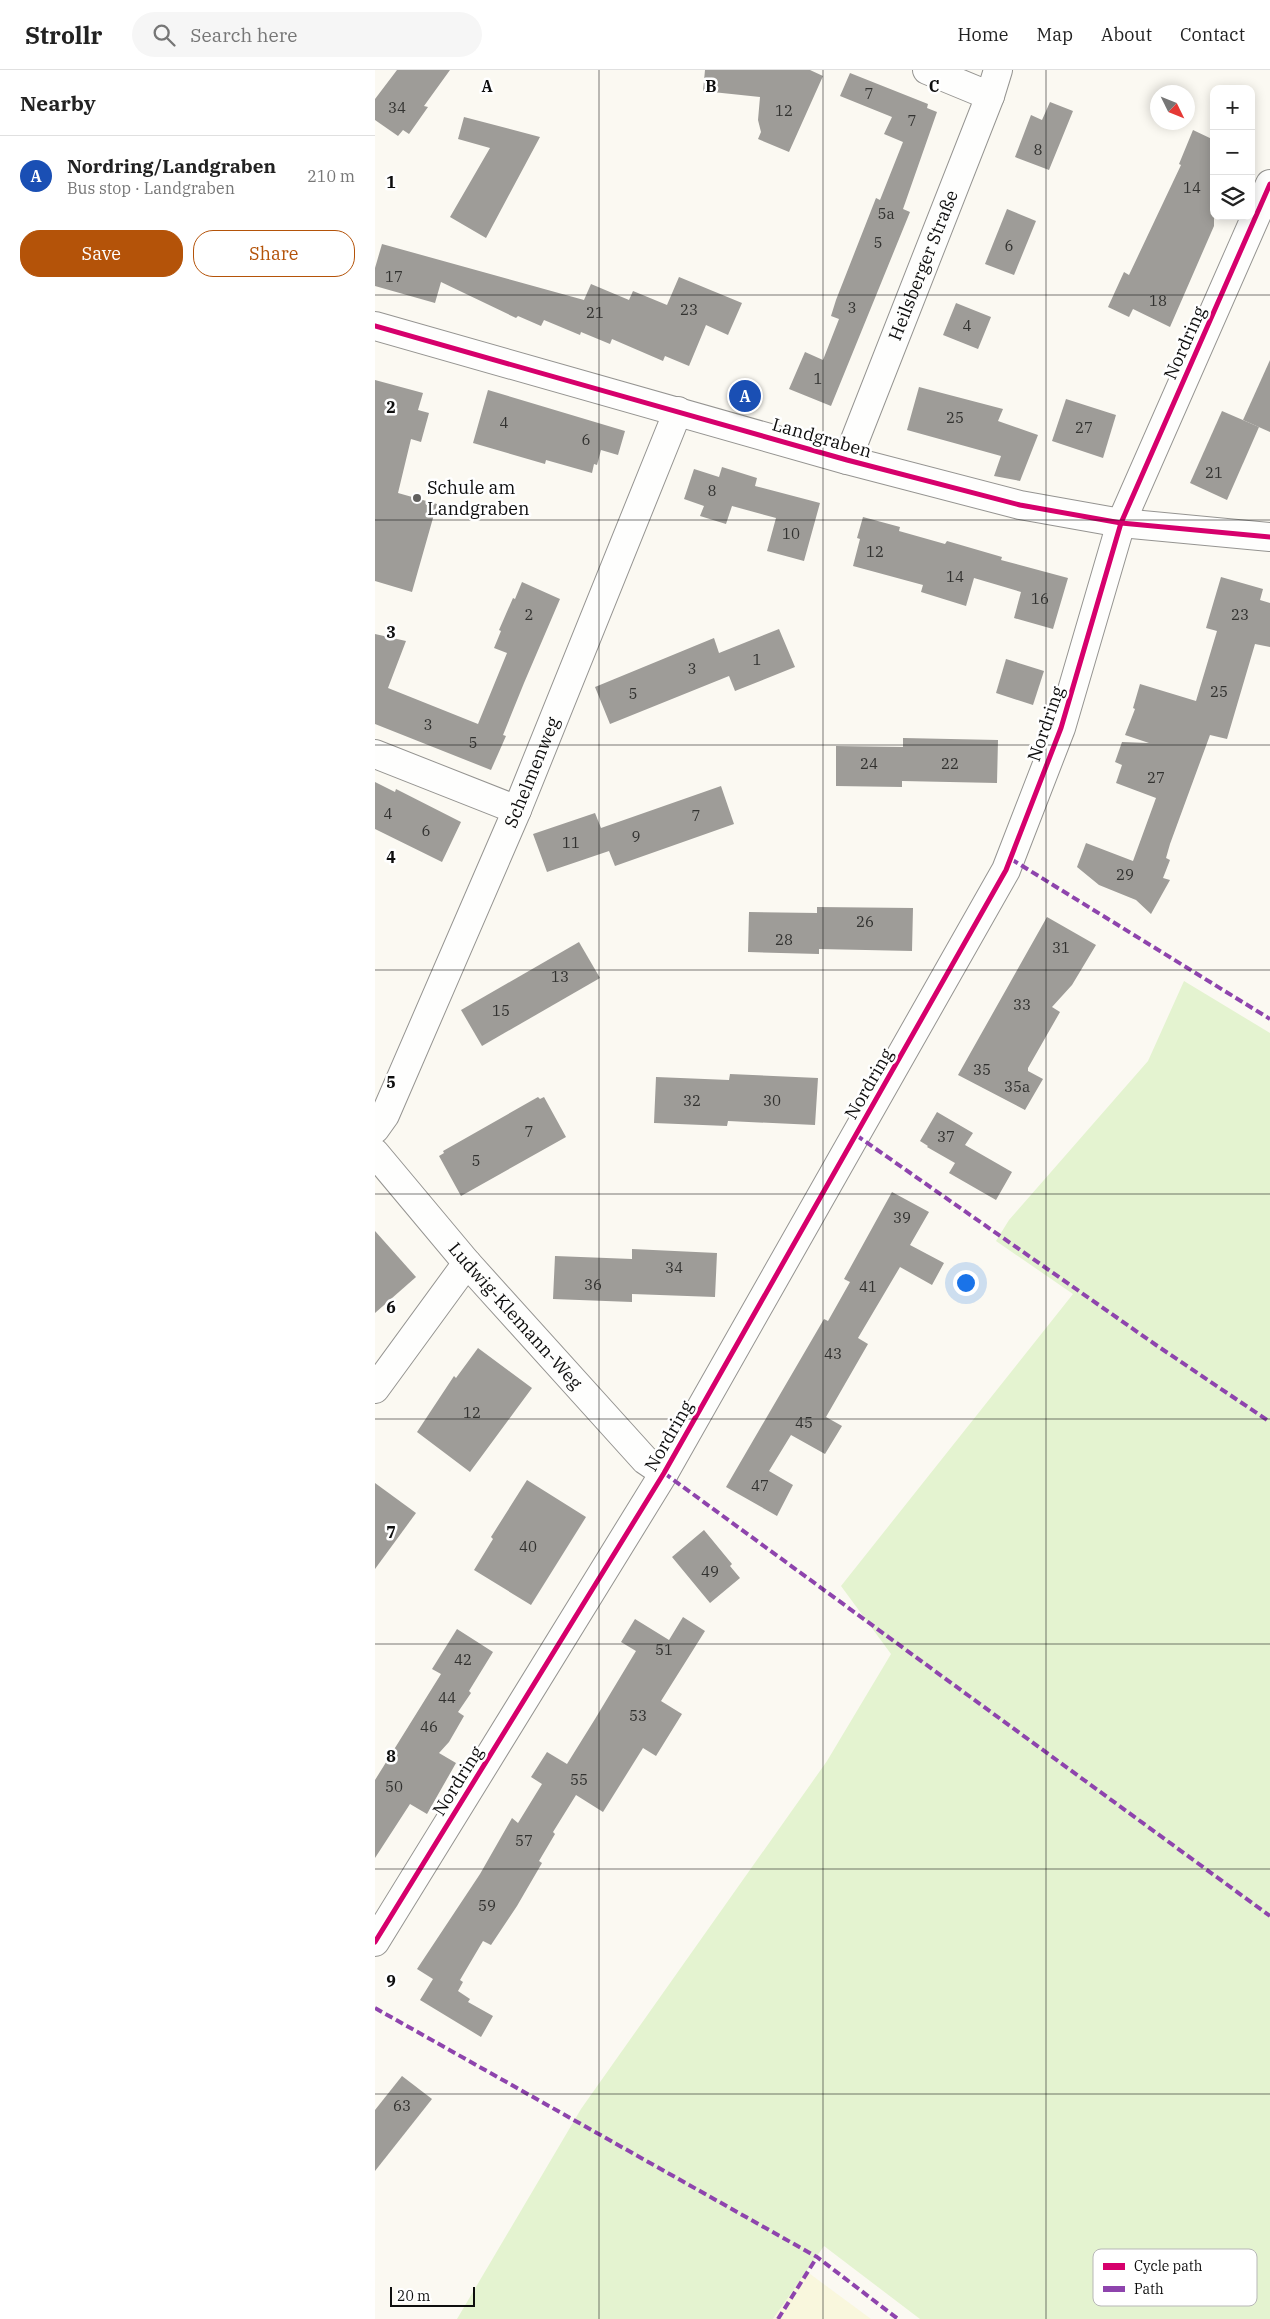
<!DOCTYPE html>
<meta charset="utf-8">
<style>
body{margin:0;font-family:"IBM Plex Serif",serif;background:#f6f6f6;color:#222}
.controls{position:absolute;right:15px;top:15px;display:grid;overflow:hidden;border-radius:10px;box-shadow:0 2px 12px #0003}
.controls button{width:45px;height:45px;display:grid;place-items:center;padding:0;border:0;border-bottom:1px solid #e0e0e0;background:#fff;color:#222;font:25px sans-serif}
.compass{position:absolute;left:775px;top:15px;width:45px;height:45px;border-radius:50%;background:#fff;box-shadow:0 2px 12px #0003;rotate:133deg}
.scale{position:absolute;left:15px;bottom:12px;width:85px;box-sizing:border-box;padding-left:5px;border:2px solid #0e0e0e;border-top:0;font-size:14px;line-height:18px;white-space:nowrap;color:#0e0e0e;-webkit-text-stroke:4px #fff;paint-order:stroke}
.you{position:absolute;left:590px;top:1212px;width:18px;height:18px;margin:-12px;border:4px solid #fff;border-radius:50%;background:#1a73e8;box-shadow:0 0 0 8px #1a73e833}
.badge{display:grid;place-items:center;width:32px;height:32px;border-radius:50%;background:#b45309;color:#fff;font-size:16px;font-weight:700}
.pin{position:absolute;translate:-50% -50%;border:2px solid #fff;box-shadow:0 1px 5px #0006}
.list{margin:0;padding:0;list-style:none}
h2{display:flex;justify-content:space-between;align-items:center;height:65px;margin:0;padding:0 20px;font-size:21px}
h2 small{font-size:16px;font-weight:400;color:#767676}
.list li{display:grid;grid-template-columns:32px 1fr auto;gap:15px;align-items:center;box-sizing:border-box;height:80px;padding:0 20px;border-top:1px solid #e0e0e0}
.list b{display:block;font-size:19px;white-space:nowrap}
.list p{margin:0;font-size:16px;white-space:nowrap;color:#767676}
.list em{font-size:16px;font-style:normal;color:#767676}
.actions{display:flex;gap:10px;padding:15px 20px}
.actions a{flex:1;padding:11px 0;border:1px solid #b45309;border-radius:20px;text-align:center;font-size:18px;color:#b45309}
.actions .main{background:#b45309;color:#fff}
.icon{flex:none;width:28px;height:28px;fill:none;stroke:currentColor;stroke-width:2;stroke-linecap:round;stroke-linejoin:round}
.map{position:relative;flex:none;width:895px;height:2249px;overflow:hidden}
header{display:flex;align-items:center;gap:30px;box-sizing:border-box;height:70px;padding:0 25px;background:#fff;border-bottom:1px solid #e0e0e0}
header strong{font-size:24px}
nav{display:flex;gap:28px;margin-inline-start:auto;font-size:18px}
.search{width:350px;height:45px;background:#f6f6f6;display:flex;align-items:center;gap:12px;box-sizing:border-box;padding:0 18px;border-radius:28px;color:#767676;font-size:19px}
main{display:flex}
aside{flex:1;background:#fff}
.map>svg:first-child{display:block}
.farmland{fill:#f9f7dd}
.green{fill:#e4f3d0}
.building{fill:#9e9c98}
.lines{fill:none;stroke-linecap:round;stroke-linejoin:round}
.minor-casing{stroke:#959491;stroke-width:30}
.minor{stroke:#fefefd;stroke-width:28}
.quiet{stroke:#8e44ad;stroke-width:4;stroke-dasharray:8 4;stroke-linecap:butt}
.cycleway-casing{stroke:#fff;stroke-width:8}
.cycleway{stroke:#d6006c;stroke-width:5}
.grid{fill:none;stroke:#0e0e0e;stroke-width:1;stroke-opacity:0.55}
.poi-dot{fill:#61605e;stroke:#fff;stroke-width:2}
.labels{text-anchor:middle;stroke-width:5;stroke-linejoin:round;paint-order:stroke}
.number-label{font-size:15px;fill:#323230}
.street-label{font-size:18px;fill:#0e0e0e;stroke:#fff}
.poi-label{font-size:18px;fill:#0e0e0e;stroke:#fff;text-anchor:start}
.key{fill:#fff;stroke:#b7b7b7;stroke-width:1}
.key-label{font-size:14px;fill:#0e0e0e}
.grid-label{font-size:16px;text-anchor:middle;font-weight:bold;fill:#0e0e0e;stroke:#fff;stroke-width:5;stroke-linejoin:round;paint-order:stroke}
</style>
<header>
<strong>Strollr</strong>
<div class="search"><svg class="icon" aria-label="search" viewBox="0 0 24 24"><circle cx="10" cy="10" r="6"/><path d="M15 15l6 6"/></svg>Search here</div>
<nav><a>Home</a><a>Map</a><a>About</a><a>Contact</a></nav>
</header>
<main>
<aside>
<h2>Nearby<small></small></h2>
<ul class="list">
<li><span class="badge" style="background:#1a4fb4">A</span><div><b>Nordring/Landgraben</b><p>Bus stop · Landgraben</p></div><em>210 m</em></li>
</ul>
<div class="actions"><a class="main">Save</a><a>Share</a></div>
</aside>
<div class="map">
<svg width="895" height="2249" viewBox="0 0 895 2249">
<rect width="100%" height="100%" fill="#fbf9f2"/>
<path class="farmland" d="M 431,2201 L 496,2249 L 398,2249 Z"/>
<path class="green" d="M 809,911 L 895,963 L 895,2249 L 545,2249 L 449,2176 L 398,2249 L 82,2249 L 206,2039 L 452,1691 L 516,1584 L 466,1516 L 698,1224 L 621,1171 L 634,1150 L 773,991 Z"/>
<g class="building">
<path d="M 22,0 L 75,0 L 49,36 L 53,37 L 34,64 L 28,60 L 23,66 L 0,50 L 0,29 Z"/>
<path d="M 330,0 L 435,0 L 448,6 L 414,82 L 383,69 L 386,62 L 383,50 L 385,27 L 328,21 Z"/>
<path d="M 475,3 L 553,34 L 552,38 L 562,42 L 528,139 L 535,142 L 456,336 L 414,319 L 430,282 L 448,290 L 464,249 L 456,246 L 461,230 L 501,128 L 505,130 L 528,72 L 509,64 L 517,47 L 465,26 Z"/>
<path d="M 675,32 L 698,41 L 674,100 L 640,87 L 656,45 L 667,50 Z"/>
<path d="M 89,47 L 165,67 L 111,168 L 75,147 L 115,78 L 83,69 Z"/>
<path d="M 818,60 L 839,70 L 839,156 L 795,257 L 758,239 L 754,247 L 733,237 L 749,202 L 754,205 L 806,95 L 804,94 Z"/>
<path d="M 632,139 L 661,151 L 639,205 L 610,194 Z"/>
<path d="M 7,174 L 209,230 L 216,214 L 254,230 L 258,221 L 292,235 L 304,207 L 367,233 L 353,265 L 331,255 L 314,296 L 290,286 L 288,291 L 237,269 L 235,274 L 206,262 L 205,265 L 169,250 L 166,256 L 143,246 L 141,248 L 66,212 L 60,233 L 0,216 L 0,198 Z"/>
<path d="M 581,233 L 616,247 L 603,279 L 568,265 Z"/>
<path d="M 895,290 L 895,362 L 868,350 Z"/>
<path d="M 0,310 L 48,323 L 43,340 L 54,343 L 46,372 L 36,369 L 23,423 L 62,434 L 37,522 L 0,511 Z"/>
<path d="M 544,317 L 628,339 L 623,351 L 663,365 L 645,411 L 619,406 L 626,386 L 532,360 Z"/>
<path d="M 113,320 L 250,361 L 243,385 L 226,380 L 222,395 L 219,394 L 217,403 L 171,390 L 170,394 L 98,373 Z"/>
<path d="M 691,329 L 741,345 L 728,388 L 677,371 Z"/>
<path d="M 847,341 L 884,357 L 852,430 L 815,413 Z"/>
<path d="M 347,397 L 382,408 L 380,416 L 445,433 L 429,491 L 392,481 L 401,448 L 357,436 L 351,454 L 325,446 L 329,436 L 309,429 L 319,399 L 344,407 Z"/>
<path d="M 488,447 L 525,457 L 524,461 L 570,474 L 572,471 L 627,487 L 626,490 L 693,508 L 678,559 L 639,548 L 646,522 L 599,508 L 591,536 L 546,522 L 548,515 L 478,496 L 485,469 L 482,468 Z"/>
<path d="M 846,507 L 888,519 L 885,530 L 895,533 L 895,577 L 880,574 L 852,669 L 835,665 L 795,774 L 791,788 L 795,790 L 788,808 L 795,810 L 776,844 L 761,830 L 724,815 L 702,797 L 711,773 L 758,791 L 781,728 L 741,713 L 747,695 L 740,692 L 747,672 L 774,673 L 750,665 L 760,639 L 758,638 L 765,614 L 821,631 L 842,561 L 831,558 Z"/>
<path d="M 147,512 L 185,529 L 149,613 L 128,665 L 131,666 L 116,700 L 0,654 L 0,564 L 31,571 L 13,618 L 103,654 L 132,583 L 119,578 L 126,561 L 124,560 L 138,528 L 140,529 Z"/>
<path d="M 404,559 L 420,597 L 360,621 L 354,606 L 235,654 L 220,617 L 339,568 L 344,583 Z"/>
<path d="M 631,589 L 669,601 L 658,635 L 621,623 Z"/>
<path d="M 528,668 L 623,670 L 622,713 L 527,711 L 527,717 L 461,716 L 461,676 L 528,677 Z"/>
<path d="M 0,712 L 20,722 L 21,719 L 86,752 L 67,792 L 0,759 Z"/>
<path d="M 346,716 L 359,754 L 240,796 L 234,781 L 172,802 L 158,764 L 220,743 L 226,758 Z"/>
<path d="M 442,837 L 538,838 L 537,881 L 444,879 L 444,884 L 373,882 L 374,842 L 442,843 Z"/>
<path d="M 672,847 L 721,875 L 697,915 L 677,937 L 685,942 L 653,998 L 653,1001 L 668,1009 L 650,1040 L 583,1005 Z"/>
<path d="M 204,872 L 225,908 L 107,976 L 86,940 Z"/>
<path d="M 355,1004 L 443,1008 L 440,1055 L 353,1051 L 352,1056 L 279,1053 L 281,1007 L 354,1010 Z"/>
<path d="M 163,1027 L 165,1029 L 169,1027 L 191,1067 L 86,1126 L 64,1086 L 69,1083 L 68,1081 Z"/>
<path d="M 562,1042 L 598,1063 L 590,1075 L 637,1102 L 621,1130 L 574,1103 L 586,1083 L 580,1093 L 552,1077 L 553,1076 L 545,1071 Z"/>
<path d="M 517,1122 L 554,1142 L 535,1175 L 569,1193 L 557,1215 L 525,1197 L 483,1268 L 493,1274 L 451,1347 L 467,1356 L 450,1384 L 416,1365 L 394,1401 L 418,1415 L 402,1446 L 351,1417 L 449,1249 L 453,1251 L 475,1212 L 469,1209 Z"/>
<path d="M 0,1161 L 41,1207 L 0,1243 Z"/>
<path d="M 257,1179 L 342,1183 L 340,1227 L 257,1224 L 257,1232 L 178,1229 L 180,1186 L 257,1189 Z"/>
<path d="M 103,1278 L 157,1318 L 95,1402 L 42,1362 L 79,1306 L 81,1308 Z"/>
<path d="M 152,1410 L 211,1447 L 156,1535 L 99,1500 L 118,1469 L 116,1467 Z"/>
<path d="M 0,1413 L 41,1443 L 0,1499 Z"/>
<path d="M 329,1460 L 357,1494 L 355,1496 L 365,1508 L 335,1533 L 297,1487 Z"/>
<path d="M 308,1547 L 330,1561 L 286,1631 L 307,1644 L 281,1686 L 268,1678 L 228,1742 L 201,1725 L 178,1762 L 180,1764 L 164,1791 L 167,1793 L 142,1836 L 116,1875 L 108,1871 L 85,1910 L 88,1912 L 83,1921 L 95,1929 L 93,1932 L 118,1946 L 106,1967 L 45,1930 L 58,1909 L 42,1899 L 105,1804 L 137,1748 L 143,1753 L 167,1714 L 156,1707 L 172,1682 L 192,1694 L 220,1649 L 261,1581 L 246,1572 L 260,1549 L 294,1570 Z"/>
<path d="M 82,1559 L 118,1582 L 94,1621 L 96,1623 L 83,1642 L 89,1646 L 74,1672 L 64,1683 L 81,1693 L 52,1744 L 35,1734 L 0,1788 L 0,1710 L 66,1604 L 57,1599 Z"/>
<path d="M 27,2006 L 57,2029 L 0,2101 L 0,2040 Z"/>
</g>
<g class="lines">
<defs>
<g id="minor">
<path d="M 552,0 L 615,26"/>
<path d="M 0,256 L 472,390 L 645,435 L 746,453 L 895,467"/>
<path id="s1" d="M 472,390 L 615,26 L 623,0"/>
<path d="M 0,684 L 142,740"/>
<path id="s2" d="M 0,1059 L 10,1045 L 142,740 L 303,341"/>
<path id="s3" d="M 0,1083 L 92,1193 L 270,1390 L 289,1403"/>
<path d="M 0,1319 L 92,1193"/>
<path d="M 0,1872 L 289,1403 L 631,800 L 686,658 L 746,453 L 895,114"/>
</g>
</defs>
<use href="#minor" class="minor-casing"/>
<use href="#minor" class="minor"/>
<g class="quiet">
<path d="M 636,789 L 895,949"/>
<path d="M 481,1065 L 781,1275 L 895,1352"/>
<path d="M 289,1403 L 895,1846"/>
<path d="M 0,1938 L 442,2187 L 523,2249"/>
<path d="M 403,2249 L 442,2187"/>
</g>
<defs>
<g id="cycleway">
<path d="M 0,256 L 472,390 L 645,435 L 746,453 L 895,467"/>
<path d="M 0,1872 L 289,1403 L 631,800 L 686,658 L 746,453 L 895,114"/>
</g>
</defs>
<use href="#cycleway" class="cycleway-casing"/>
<use href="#cycleway" class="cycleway"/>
</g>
<path class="grid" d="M 224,0 L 224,2249M 448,0 L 448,2249M 671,0 L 671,2249M 0,225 L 895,225M 0,450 L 895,450M 0,675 L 895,675M 0,900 L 895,900M 0,1124 L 895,1124M 0,1349 L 895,1349M 0,1574 L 895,1574M 0,1799 L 895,1799M 0,2024 L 895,2024"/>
<circle class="poi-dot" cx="42" cy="428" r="5"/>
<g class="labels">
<g class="number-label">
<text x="494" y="29">7</text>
<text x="22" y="43">34</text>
<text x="409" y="46">12</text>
<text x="537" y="56">7</text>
<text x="663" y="85">8</text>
<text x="817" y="123">14</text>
<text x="511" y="149">5a</text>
<text x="503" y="178">5</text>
<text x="634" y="181">6</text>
<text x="19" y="212">17</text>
<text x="783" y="236">18</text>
<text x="477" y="243">3</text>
<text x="314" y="245">23</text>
<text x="220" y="248">21</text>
<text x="592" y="261">4</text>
<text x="443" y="314">1</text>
<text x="580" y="353">25</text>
<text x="129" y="358">4</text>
<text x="709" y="363">27</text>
<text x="211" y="375">6</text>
<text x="839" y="408">21</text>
<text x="337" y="426">8</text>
<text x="416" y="469">10</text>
<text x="500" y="487">12</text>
<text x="580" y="512">14</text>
<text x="665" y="534">16</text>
<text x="154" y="550">2</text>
<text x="865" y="550">23</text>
<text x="382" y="595">1</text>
<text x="317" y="604">3</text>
<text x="844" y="627">25</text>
<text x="258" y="629">5</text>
<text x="53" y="660">3</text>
<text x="98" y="678">5</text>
<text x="494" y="699">24</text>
<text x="575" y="699">22</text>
<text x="781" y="713">27</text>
<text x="13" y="749">4</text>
<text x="321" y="751">7</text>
<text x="51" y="766">6</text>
<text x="261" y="772">9</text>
<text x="196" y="778">11</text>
<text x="750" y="810">29</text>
<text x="490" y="857">26</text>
<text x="409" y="875">28</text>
<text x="686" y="883">31</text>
<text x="185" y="912">13</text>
<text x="647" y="940">33</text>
<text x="126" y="946">15</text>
<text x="607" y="1005">35</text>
<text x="642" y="1022">35a</text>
<text x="317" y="1036">32</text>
<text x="397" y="1036">30</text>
<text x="154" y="1067">7</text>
<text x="571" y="1072">37</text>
<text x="101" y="1096">5</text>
<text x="527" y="1153">39</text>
<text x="299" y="1203">34</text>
<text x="218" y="1220">36</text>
<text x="493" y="1222">41</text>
<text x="458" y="1289">43</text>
<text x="97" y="1348">12</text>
<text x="429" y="1358">45</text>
<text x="385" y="1421">47</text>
<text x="153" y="1482">40</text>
<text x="335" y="1507">49</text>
<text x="289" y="1585">51</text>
<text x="88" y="1595">42</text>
<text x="72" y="1633">44</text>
<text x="263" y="1651">53</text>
<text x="54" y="1662">46</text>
<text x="204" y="1715">55</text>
<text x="19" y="1722">50</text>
<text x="149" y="1776">57</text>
<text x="112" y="1841">59</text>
<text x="27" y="2041">63</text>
</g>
<g class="street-label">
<text dy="6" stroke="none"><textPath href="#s1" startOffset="209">Heilsberger Straße</textPath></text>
<text transform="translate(810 273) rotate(-66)" y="6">Nordring</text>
<text transform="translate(447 368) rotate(16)" y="6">Landgraben</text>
<text transform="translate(671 654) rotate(-71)" y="6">Nordring</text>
<text dy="6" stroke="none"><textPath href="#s2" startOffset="390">Schelmenweg</textPath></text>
<text transform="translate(494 1014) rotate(-60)" y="6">Nordring</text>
<text dy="6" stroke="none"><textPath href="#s3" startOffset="215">Ludwig-Klemann-Weg</textPath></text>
<text transform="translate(294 1366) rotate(-60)" y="6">Nordring</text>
<text transform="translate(83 1711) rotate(-58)" y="6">Nordring</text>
</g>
<g class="poi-label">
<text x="52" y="424">Schule am<tspan x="52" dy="21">Landgraben</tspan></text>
</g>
</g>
<rect x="718" y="2179" width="164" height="57" rx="8" class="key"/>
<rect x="728" y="2193" width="22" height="7" fill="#d6006c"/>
<rect x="728" y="2216" width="22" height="6" fill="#8e44ad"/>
<g class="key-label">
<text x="759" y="2201">Cycle path</text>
<text x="759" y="2224">Path</text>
</g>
<g class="grid-label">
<text x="112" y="22">A</text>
<text x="336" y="22">B</text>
<text x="559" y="22">C</text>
<text x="16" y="118">1</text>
<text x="16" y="343">2</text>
<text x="16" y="568">3</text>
<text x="16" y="793">4</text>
<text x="16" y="1018">5</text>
<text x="16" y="1243">6</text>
<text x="16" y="1468">7</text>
<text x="16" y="1692">8</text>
<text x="16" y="1917">9</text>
</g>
</svg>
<div class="controls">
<button>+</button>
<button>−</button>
<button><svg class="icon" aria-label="layers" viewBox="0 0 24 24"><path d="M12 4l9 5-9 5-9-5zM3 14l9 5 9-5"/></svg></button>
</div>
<svg class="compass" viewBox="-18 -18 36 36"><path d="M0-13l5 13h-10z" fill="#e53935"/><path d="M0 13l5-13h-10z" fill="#767676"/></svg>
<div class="scale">20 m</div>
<div class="you"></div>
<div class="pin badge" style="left:370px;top:326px;background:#1a4fb4">A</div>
</div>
</main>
